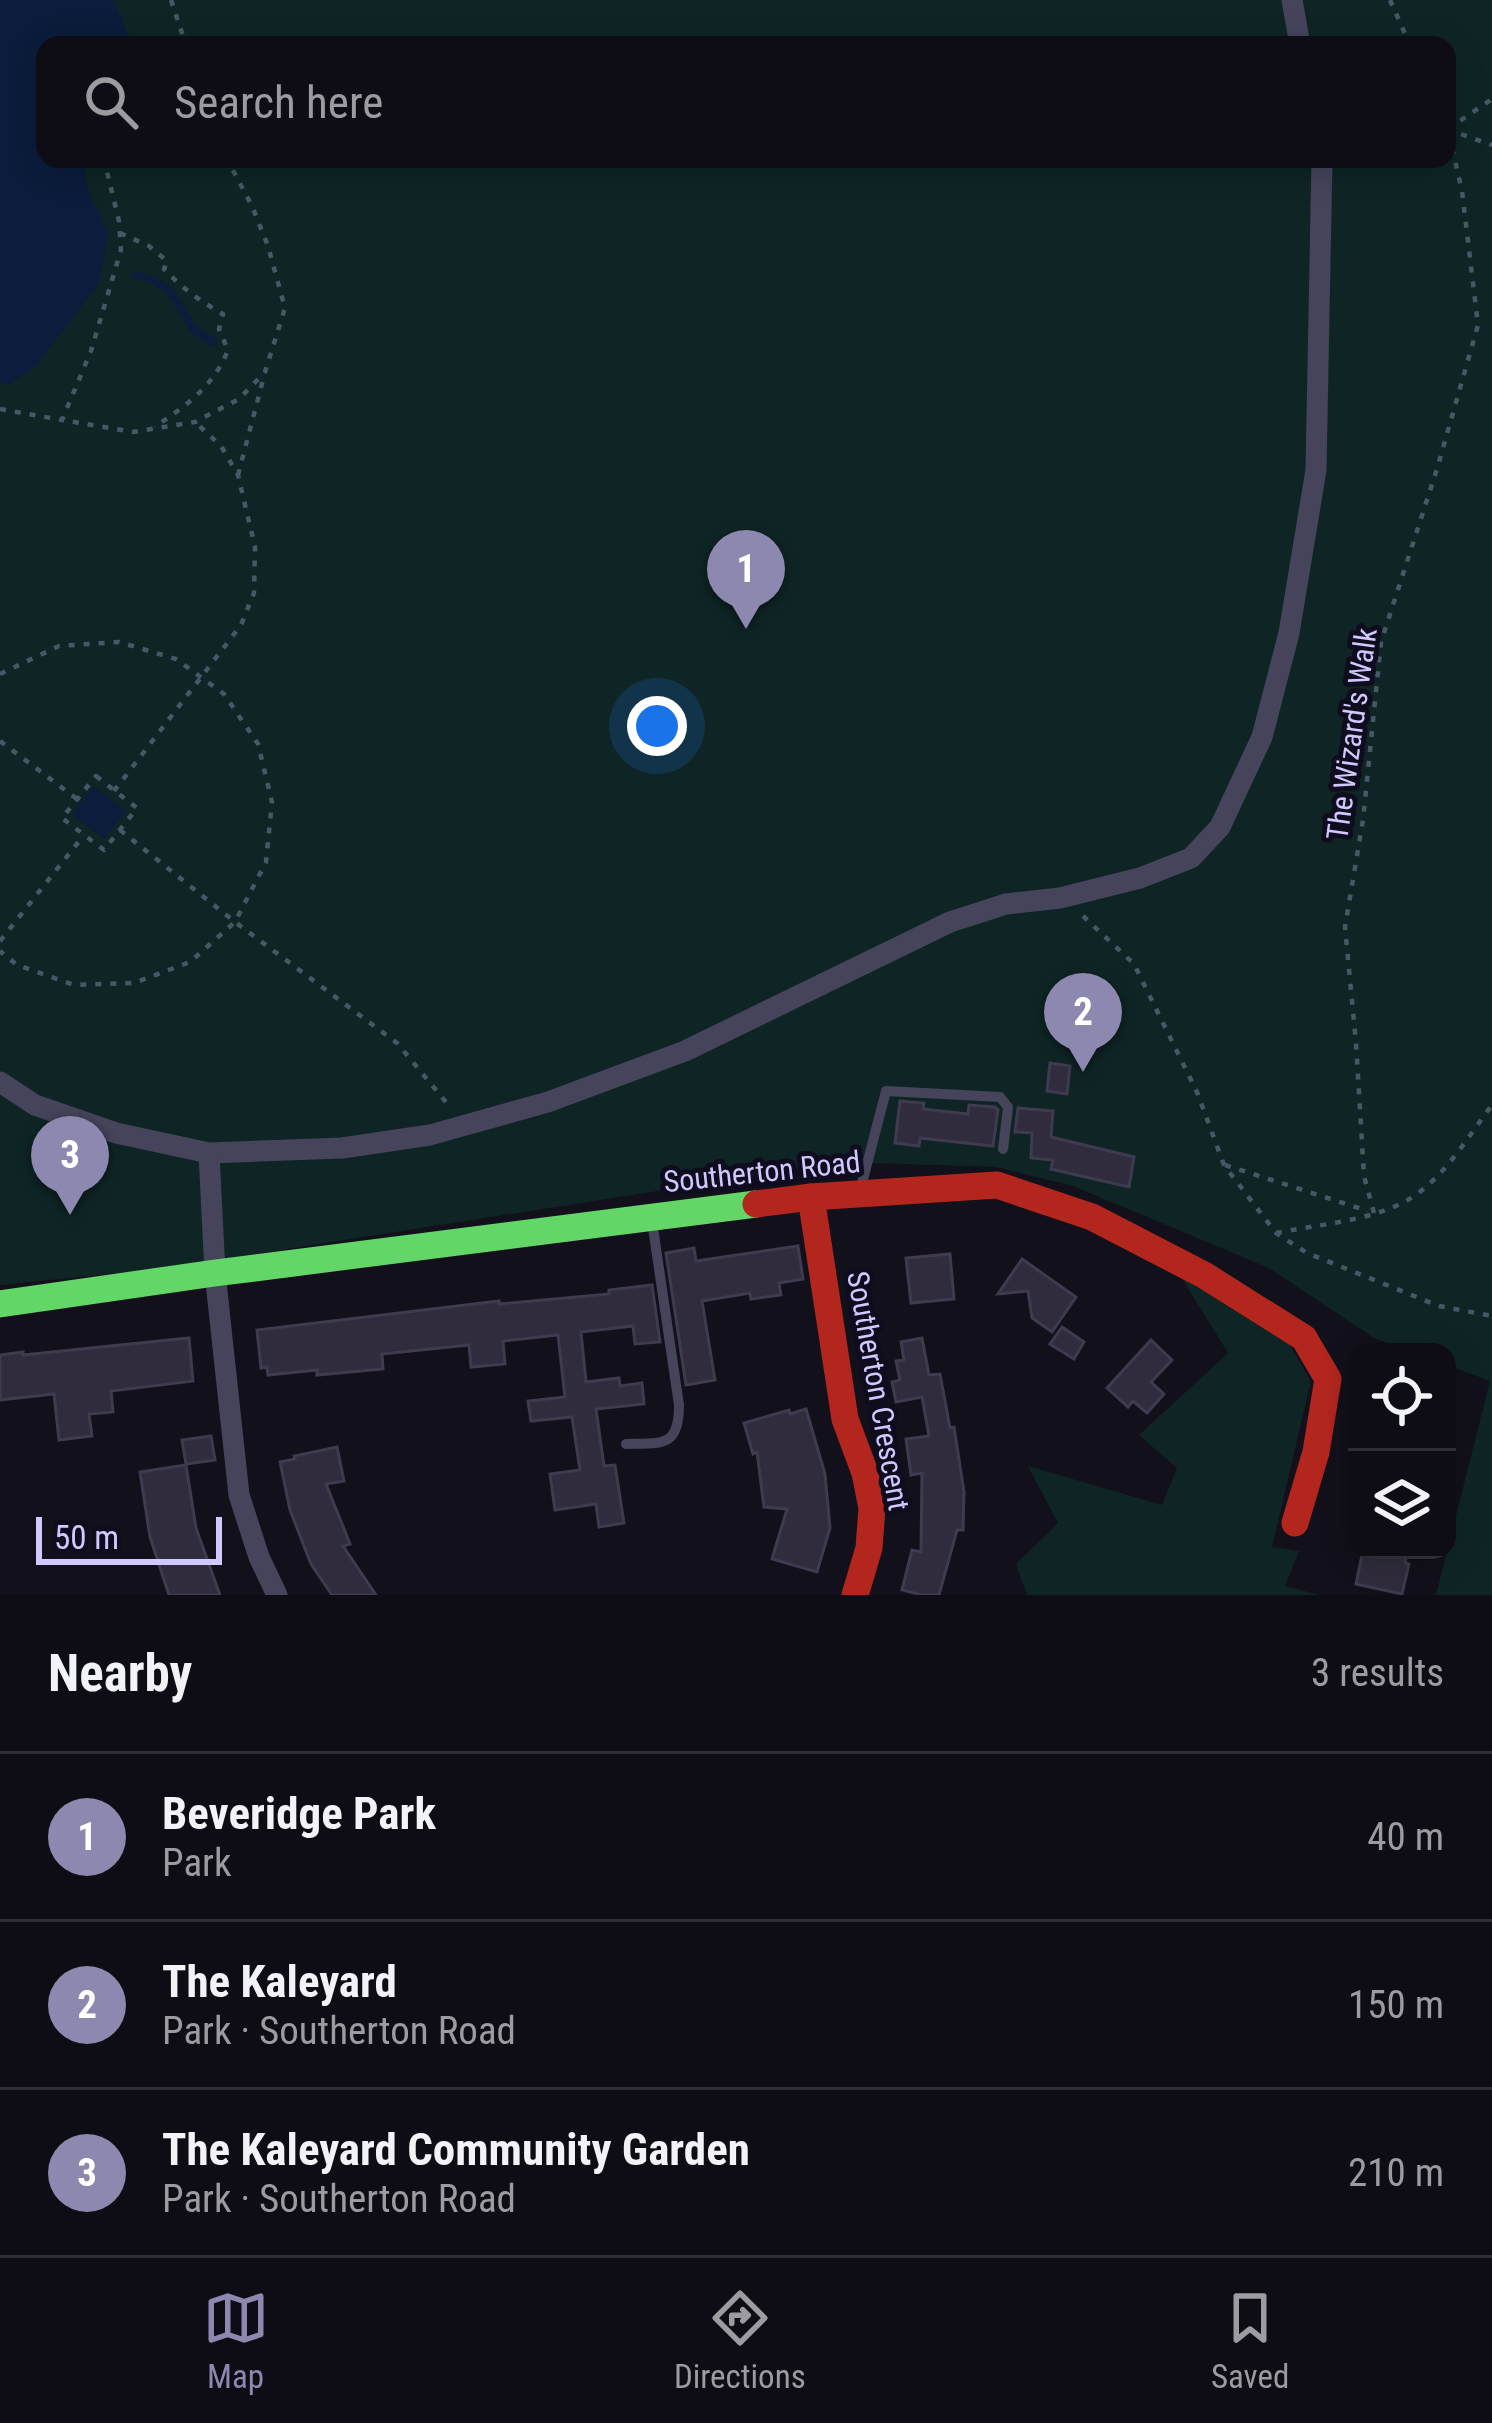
<!DOCTYPE html>
<meta charset="utf-8">
<style>
body{margin:0;font-family:"Roboto Condensed",sans-serif;background:#1c1a22;color:#f1f3f6}
.controls{position:absolute;right:36px;bottom:36px;display:grid;overflow:hidden;border-radius:24px;box-shadow:0 6px 30px #0003}
.controls button{width:108px;height:108px;display:grid;place-items:center;padding:0;border:0;border-bottom:3px solid #2e2c34;background:#0e0c14;color:#f1f3f6;font:60px sans-serif}
.scale{position:absolute;left:36px;bottom:30px;width:186px;box-sizing:border-box;padding-left:12px;border:6px solid #cfc9ff;border-top:0;font-size:33px;line-height:42px;white-space:nowrap;color:#cfc9ff;-webkit-text-stroke:9px #0f0c1e;paint-order:stroke}
.you{position:absolute;left:657px;top:726px;width:42px;height:42px;margin:-30px;border:9px solid #fff;border-radius:50%;background:#1a73e8;box-shadow:0 0 0 18px #1a73e833}
.badge{display:grid;place-items:center;width:78px;height:78px;border-radius:50%;background:#8d88af;color:#fff;font-size:39px;font-weight:700}
.pin{position:absolute;translate:-50% -99px;filter:drop-shadow(0 3px 6px #0008)}
.pin::after{content:'';position:absolute;top:63px;width:42px;height:36px;background:inherit;clip-path:polygon(0 0,100% 0,50% 100%)}
.list{margin:0;padding:0;list-style:none}
h2{display:flex;justify-content:space-between;align-items:center;height:156px;margin:0;padding:0 48px;font-size:51px}
h2 small{font-size:39px;font-weight:400;color:#9b9ba0}
.list li{display:grid;grid-template-columns:78px 1fr auto;gap:36px;align-items:center;box-sizing:border-box;height:168px;padding:0 48px;border-top:3px solid #2e2c34}
.list b{display:block;font-size:45px;white-space:nowrap}
.list p{margin:0;font-size:39px;white-space:nowrap;color:#9b9ba0}
.list em{font-size:39px;font-style:normal;color:#9b9ba0}
.icon{flex:none;width:66px;height:66px;fill:none;stroke:currentColor;stroke-width:2;stroke-linecap:round;stroke-linejoin:round}
.map{position:relative;flex:none;width:1492px;height:1595px;overflow:hidden}
.search{position:absolute;background:#0e0c14;box-shadow:0 6px 30px #0003;left:36px;right:36px;top:36px;height:132px;display:flex;align-items:center;gap:30px;box-sizing:border-box;padding:0 42px;border-radius:24px;color:#9b9ba0;font-size:45px}
.sheet{height:660px;background:#0e0c14}
nav{display:flex;justify-content:space-around;align-items:center;box-sizing:border-box;height:168px;border-top:3px solid #2e2c34;background:#0e0c14;font-size:33px;color:#9b9ba0}
nav a{display:grid;justify-items:center;gap:6px}
nav .on{color:#8d88af}
.map>svg:first-child{display:block}
.green{fill:#0f2525;fill-rule:evenodd}
.water{fill:#0b1c3c}
.lines{fill:none;stroke-linecap:round;stroke-linejoin:round}
.stream{stroke:#0b1c3c;stroke-width:8}
.building{fill:#302c3d;stroke:#3e3a4f;stroke-width:3}
.path{stroke:#485765;stroke-width:4.5;stroke-dasharray:6 9;stroke-linecap:butt}
.lane{stroke:#45445b;stroke-width:10}
.street{stroke:#45445b;stroke-width:21}
.fast{stroke:#63d668;stroke-width:27}
.jam{stroke:#b3261e;stroke-width:27}
.labels{text-anchor:middle;stroke-width:10;stroke-linejoin:round;paint-order:stroke}
.street-label{font-size:30px;fill:#cfc9ff;stroke:#0f0c1e}
</style>
<div class="map">
<svg width="1492" height="1595" viewBox="0 0 1492 1595">
<rect width="100%" height="100%" fill="#12101a"/>
<g class="green">
<path d="M 0,0 L 1492,0 L 1492,1595 L 1436,1595 L 1490,1381 L 1447,1365 L 1447,1352 L 1411,1352 L 1374,1338 L 1269,1268 L 1073,1186 L 996,1167 L 843,1162 L 159,1269 L 0,1285 ZM 45,45 L 1447,45 L 1447,159 L 45,159 Z"/>
<path d="M 1181,1277 L 1289,1344 L 1311,1381 L 1272,1547 L 1299,1551 L 1285,1586 L 1320,1595 L 1027,1595 L 1016,1564 L 1058,1523 L 1028,1466 L 1162,1505 L 1177,1468 L 1139,1435 L 1228,1353 Z"/>
</g>
<g class="water">
<path d="M 0,0 L 113,0 L 133,45 L 45,45 L 45,159 L 90,159 L 86,163 L 87,188 L 109,232 L 98,285 L 35,367 L 9,384 L 0,382 Z"/>
<path d="M 94,786 L 126,811 L 104,839 L 72,814 Z"/>
</g>
<g class="lines">
<path class="stream" d="M 136,275 L 155,281 L 171,292 L 194,330 L 213,342"/>
</g>
<g class="building">
<path d="M 1050,1063 L 1070,1066 L 1067,1094 L 1047,1091 Z"/>
<path d="M 900,1101 L 924,1103 L 923,1109 L 968,1114 L 969,1105 L 995,1107 L 998,1110 L 993,1146 L 920,1138 L 919,1146 L 895,1143 Z"/>
<path d="M 1018,1108 L 1053,1111 L 1051,1137 L 1134,1157 L 1129,1187 L 1051,1169 L 1053,1160 L 1031,1158 L 1032,1133 L 1015,1132 Z"/>
<path d="M 798,1246 L 803,1279 L 779,1283 L 781,1295 L 751,1299 L 750,1293 L 702,1301 L 715,1380 L 686,1385 L 666,1253 L 694,1248 L 696,1261 Z"/>
<path d="M 950,1254 L 954,1299 L 911,1303 L 906,1258 Z"/>
<path d="M 1022,1259 L 1076,1297 L 1052,1332 L 1032,1318 L 1028,1291 L 998,1294 Z"/>
<path d="M 652,1285 L 660,1342 L 635,1344 L 633,1326 L 581,1332 L 586,1382 L 619,1378 L 620,1386 L 642,1383 L 644,1404 L 596,1409 L 604,1466 L 615,1465 L 624,1523 L 599,1527 L 596,1504 L 555,1510 L 550,1474 L 580,1470 L 572,1417 L 531,1421 L 528,1401 L 565,1397 L 558,1335 L 503,1341 L 505,1364 L 471,1367 L 469,1345 L 382,1354 L 383,1369 L 317,1375 L 317,1370 L 268,1375 L 267,1367 L 261,1368 L 257,1330 L 499,1301 L 499,1304 L 609,1294 L 609,1290 Z"/>
<path d="M 1062,1327 L 1084,1342 L 1074,1359 L 1050,1344 Z"/>
<path d="M 189,1338 L 193,1381 L 111,1391 L 113,1412 L 89,1414 L 92,1436 L 59,1440 L 54,1394 L 0,1400 L 0,1355 L 23,1352 L 23,1355 Z"/>
<path d="M 922,1338 L 929,1375 L 940,1374 L 950,1428 L 954,1427 L 964,1492 L 963,1530 L 957,1530 L 939,1595 L 922,1595 L 902,1590 L 912,1550 L 921,1552 L 922,1473 L 911,1475 L 906,1439 L 929,1436 L 922,1397 L 896,1402 L 892,1382 L 900,1380 L 896,1361 L 904,1360 L 901,1342 Z"/>
<path d="M 1151,1340 L 1172,1360 L 1151,1382 L 1164,1394 L 1147,1413 L 1133,1401 L 1128,1407 L 1107,1388 Z"/>
<path d="M 806,1409 L 825,1474 L 830,1528 L 817,1572 L 772,1559 L 787,1509 L 764,1507 L 757,1452 L 753,1454 L 744,1423 L 789,1410 L 790,1414 Z"/>
<path d="M 211,1436 L 215,1460 L 186,1464 L 182,1440 Z"/>
<path d="M 337,1447 L 344,1481 L 326,1484 L 350,1544 L 343,1546 L 376,1595 L 332,1595 L 311,1564 L 290,1510 L 280,1462 L 295,1459 L 294,1456 Z"/>
<path d="M 186,1465 L 196,1528 L 220,1595 L 169,1595 L 150,1537 L 140,1472 Z"/>
<path d="M 1363,1550 L 1408,1550 L 1405,1563 L 1409,1564 L 1402,1594 L 1356,1584 Z"/>
</g>
<g class="lines">
<g class="path">
<path d="M 171,0 L 186,45"/>
<path d="M 1390,0 L 1410,45"/>
<path d="M 1447,129 L 1492,145"/>
<path d="M 1448,129 L 1492,99"/>
<path d="M 113,159 L 107,172 L 119,221 L 121,250 L 91,351 L 62,420 L 133,432 L 195,422 L 239,399 L 265,372 L 285,308 L 268,246 L 252,206 L 227,159"/>
<path d="M 120,233 L 149,246 L 167,261 L 164,269 C 181,287 201,302 223,314 L 219,329 L 228,350 C 214,386 185,407 154,427"/>
<path d="M 0,409 L 62,420"/>
<path d="M 238,475 L 264,376"/>
<path d="M 0,674 L 59,646 L 119,642 L 176,659 L 224,694 L 258,744 L 272,802 L 266,862 L 235,922 L 190,962 L 134,983 L 74,985 L 17,965 L 0,951"/>
<path d="M 0,741 L 77,799"/>
<path d="M 96,776 L 137,808 L 104,850 L 62,818 Z"/>
<path d="M 114,791 L 241,625 L 254,593 L 255,547 L 238,475 L 221,446 L 195,422"/>
<path d="M 120,830 L 235,922 L 397,1043 L 450,1107"/>
<path d="M 1083,916 L 1134,964 L 1197,1092 L 1224,1165 L 1276,1233 L 1307,1253 L 1439,1306 L 1492,1316"/>
<path d="M 0,941 L 84,835"/>
<path d="M 1225,1165 L 1368,1211"/>
<path d="M 1374,1213 L 1364,1176 L 1356,1043 L 1345,927 L 1363,820 L 1381,642 L 1437,469 L 1478,325 L 1462,191 L 1447,126"/>
<path d="M 1276,1233 C 1315,1225 1369,1221 1404,1202 C 1442,1182 1467,1138 1492,1105"/>
</g>
<g class="lane">
<path d="M 860,1191 L 886,1091 L 1000,1097 L 1008,1107 L 1003,1149"/>
<path d="M 626,1444 C 662,1443 679,1448 679,1405 L 652,1221"/>
</g>
<g class="street">
<path d="M 1292,0 L 1300,45"/>
<path d="M 0,1082 L 35,1105 L 116,1133 L 209,1153 L 342,1148 L 430,1135 L 548,1102 L 685,1051 L 950,922 L 1006,904 L 1060,898 L 1140,878 L 1191,858 L 1220,827 L 1262,737 L 1289,633 L 1316,470 L 1322,159"/>
<path d="M 209,1153 L 215,1273 L 239,1495 L 259,1557 L 277,1595"/>
</g>
<path class="fast" d="M 0,1304 L 215,1273 L 756,1204"/>
<g class="jam">
<path d="M 811,1197 L 845,1419 L 865,1473 L 872,1508 L 869,1548 L 855,1595"/>
<path d="M 756,1204 L 811,1197 L 997,1185 L 1092,1217 L 1204,1275 L 1304,1338 L 1328,1379 L 1316,1452 L 1295,1523"/>
</g>
</g>
<g class="labels">
<g class="street-label">
<text transform="translate(1352 734) rotate(-82)" y="10">The Wizard's Walk</text>
<text transform="translate(762 1172) rotate(-6)" y="10">Southerton Road</text>
<text transform="translate(878 1391) rotate(80)" y="10">Southerton Crescent</text>
</g>
</g>
</svg>
<div class="controls">
<button><svg class="icon" aria-label="locate" viewBox="0 0 24 24"><circle cx="12" cy="12" r="6"/><path d="M12 2v4M12 18v4M2 12h4M18 12h4"/></svg></button>
<button><svg class="icon" aria-label="layers" viewBox="0 0 24 24"><path d="M12 4l9 5-9 5-9-5zM3 14l9 5 9-5"/></svg></button>
</div>
<div class="scale">50 m</div>
<div class="you"></div>
<div class="pin badge" style="left:746px;top:629px">1</div>
<div class="pin badge" style="left:1083px;top:1072px">2</div>
<div class="pin badge" style="left:70px;top:1215px">3</div>
<div class="search"><svg class="icon" aria-label="search" viewBox="0 0 24 24"><circle cx="10" cy="10" r="6"/><path d="M15 15l6 6"/></svg>Search here</div>
</div>
<section class="sheet">
<h2>Nearby<small>3 results</small></h2>
<ul class="list">
<li><span class="badge">1</span><div><b>Beveridge Park</b><p>Park</p></div><em>40 m</em></li>
<li><span class="badge">2</span><div><b>The Kaleyard</b><p>Park · Southerton Road</p></div><em>150 m</em></li>
<li><span class="badge">3</span><div><b>The Kaleyard Community Garden</b><p>Park · Southerton Road</p></div><em>210 m</em></li>
</ul>
</section>
<nav>
<a class="on"><svg class="icon" aria-label="map" viewBox="0 0 24 24"><path d="M3 6l6-2 6 2 6-2v14l-6 2-6-2-6 2zM9 4v14M15 6v14"/></svg>Map</a>
<a><svg class="icon" aria-label="directions" viewBox="0 0 24 24"><path d="M12 3l9 9-9 9-9-9zM9 14v-3h6M13 9l2 2-2 2"/></svg>Directions</a>
<a><svg class="icon" aria-label="saved" viewBox="0 0 24 24"><path d="M7 4h10v16l-5-4-5 4z"/></svg>Saved</a>
</nav>
